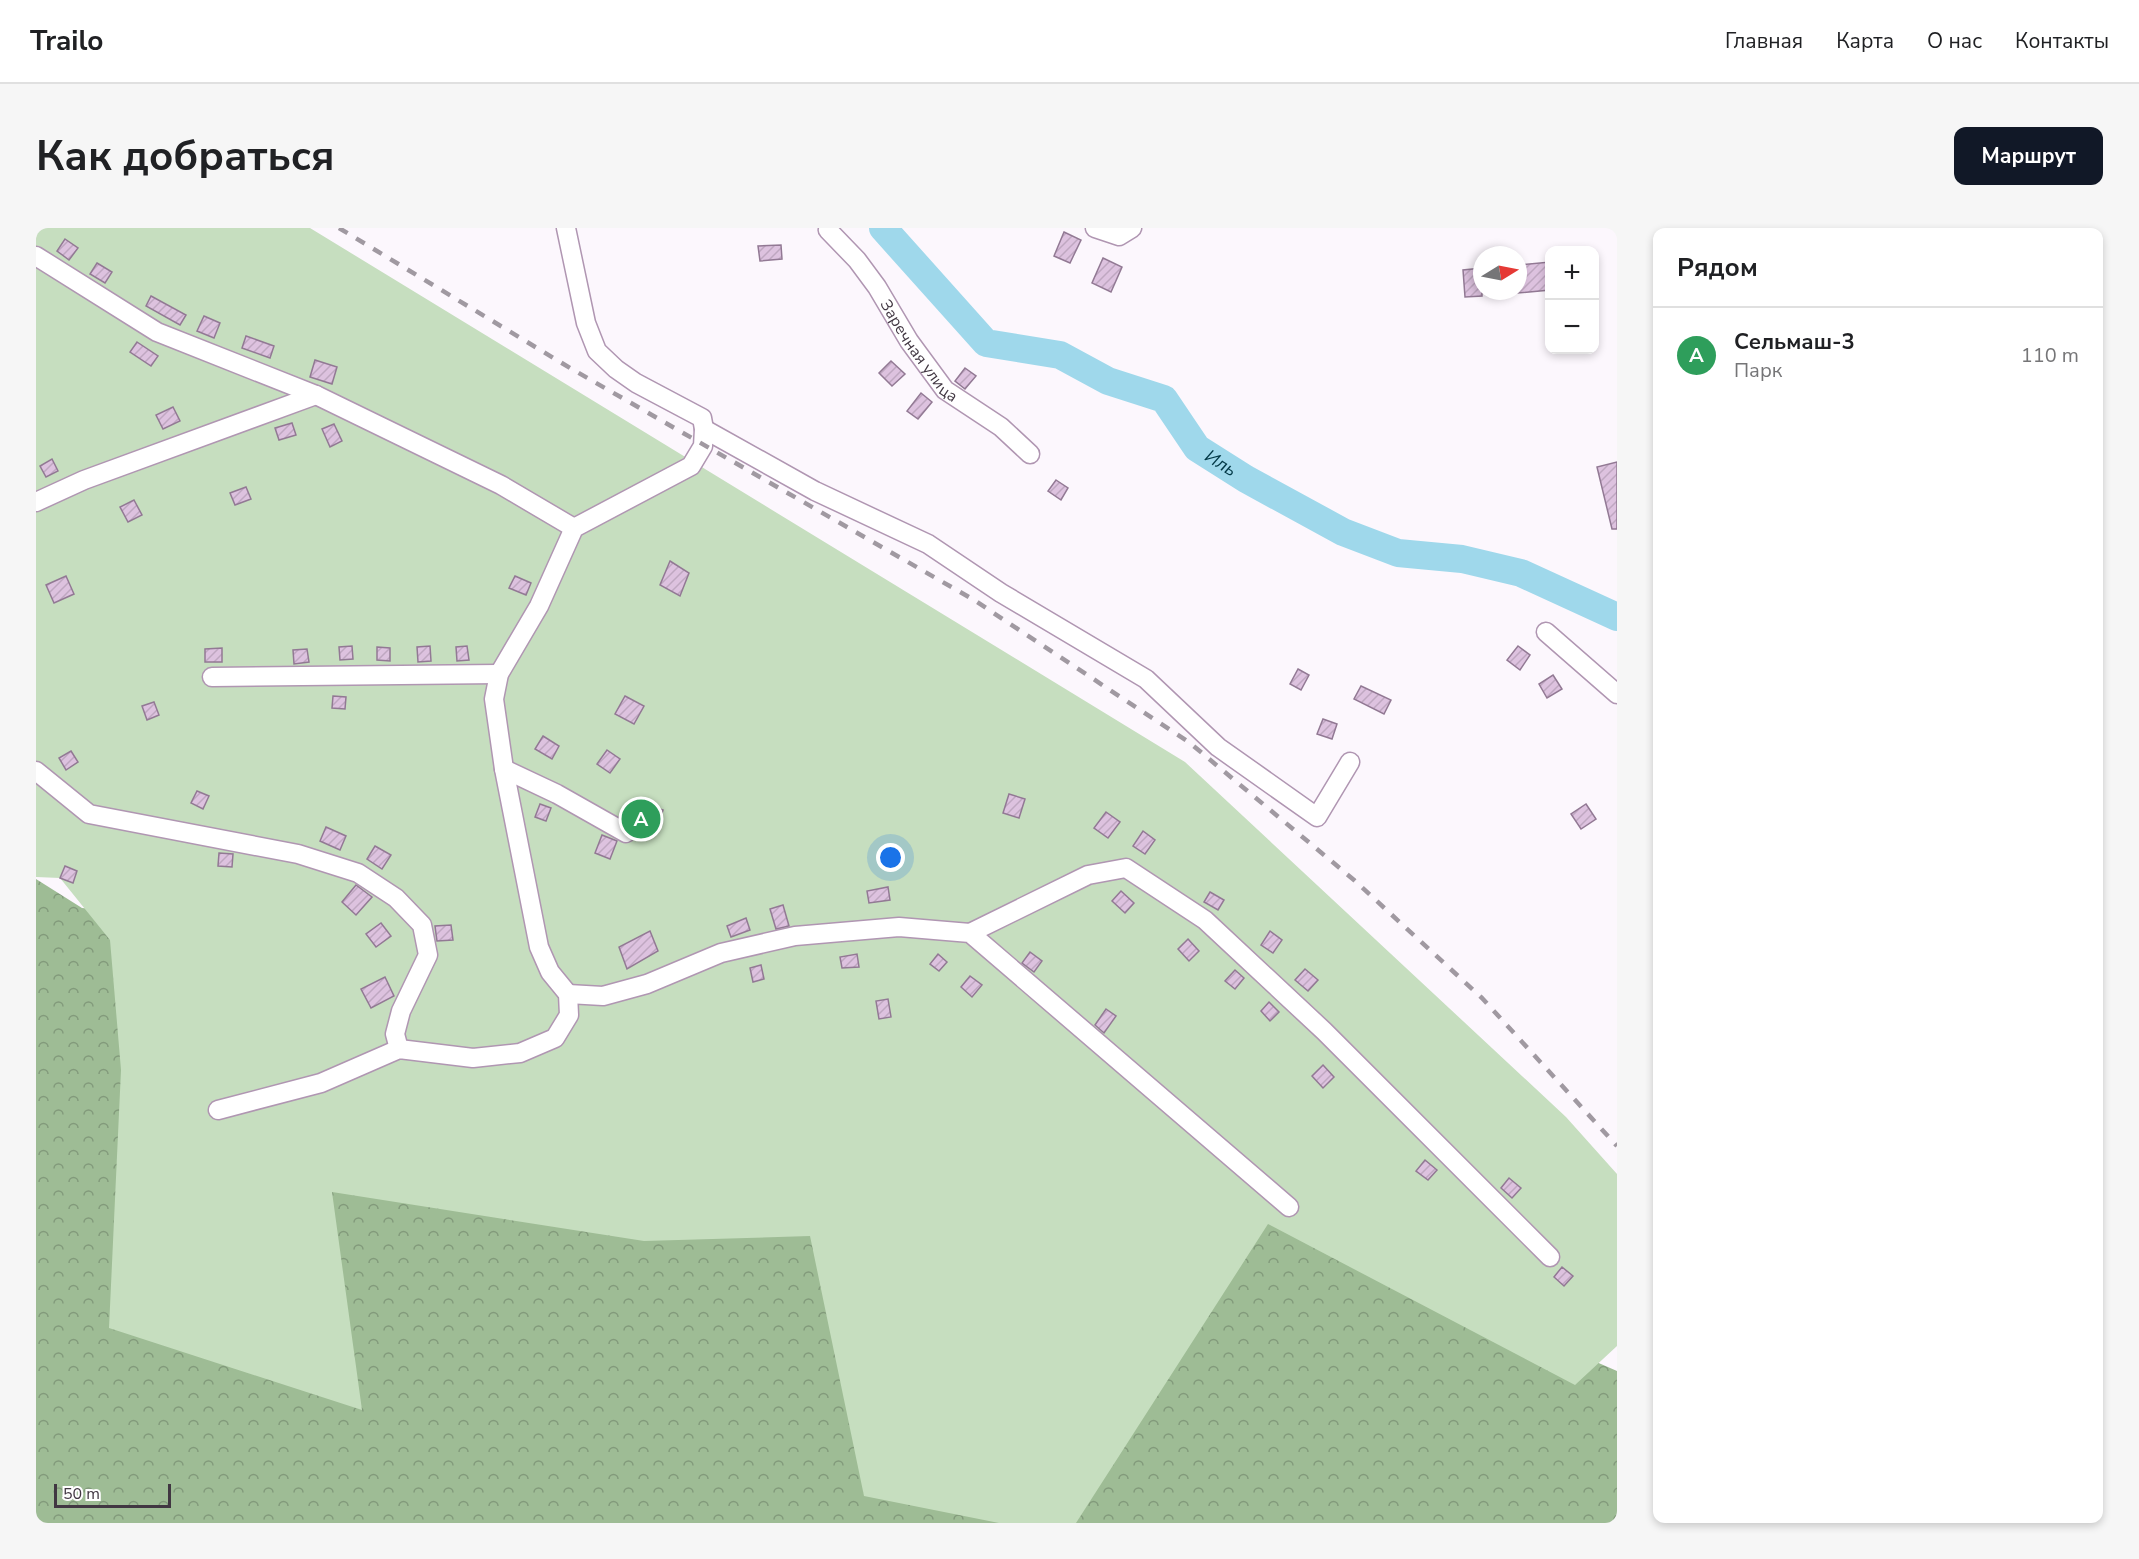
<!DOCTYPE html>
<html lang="ru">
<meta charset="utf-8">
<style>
body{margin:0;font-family:"Nunito Sans",sans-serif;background:#f6f6f6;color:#202124}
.controls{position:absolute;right:18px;top:18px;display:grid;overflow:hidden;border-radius:12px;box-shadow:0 3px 9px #0003}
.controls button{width:54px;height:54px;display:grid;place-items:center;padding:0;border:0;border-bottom:2px solid #e0e0e0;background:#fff;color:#202124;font:30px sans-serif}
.compass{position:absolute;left:1437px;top:18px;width:54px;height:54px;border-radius:50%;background:#fff;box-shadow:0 3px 9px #0003;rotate:80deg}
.scale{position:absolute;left:18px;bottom:15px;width:117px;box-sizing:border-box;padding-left:6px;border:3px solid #413742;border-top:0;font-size:16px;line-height:21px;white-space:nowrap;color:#413742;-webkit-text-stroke:4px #fff;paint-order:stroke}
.you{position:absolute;left:855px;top:630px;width:21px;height:21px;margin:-15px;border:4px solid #fff;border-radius:50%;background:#1a73e8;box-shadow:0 0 0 9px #1a73e833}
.badge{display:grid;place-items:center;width:39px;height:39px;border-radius:50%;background:#111827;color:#fff;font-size:20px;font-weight:700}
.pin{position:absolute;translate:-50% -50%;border:3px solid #fff;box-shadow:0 2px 6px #0006}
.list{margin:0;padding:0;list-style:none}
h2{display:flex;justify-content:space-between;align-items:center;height:78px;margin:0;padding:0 24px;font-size:26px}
h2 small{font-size:20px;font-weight:400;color:#757577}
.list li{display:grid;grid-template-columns:39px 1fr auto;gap:18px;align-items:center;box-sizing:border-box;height:96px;padding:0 24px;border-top:2px solid #e0e0e0}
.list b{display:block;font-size:22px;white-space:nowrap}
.list p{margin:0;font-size:20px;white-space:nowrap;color:#757577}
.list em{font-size:20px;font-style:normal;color:#757577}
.map{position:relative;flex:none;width:1581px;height:1295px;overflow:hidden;border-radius:12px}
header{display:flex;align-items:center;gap:36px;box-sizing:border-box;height:84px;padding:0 30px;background:#fff;border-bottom:2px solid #e0e0e0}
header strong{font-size:28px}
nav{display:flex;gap:33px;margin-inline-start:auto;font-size:21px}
.intro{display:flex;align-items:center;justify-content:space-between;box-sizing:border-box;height:144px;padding:0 36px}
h1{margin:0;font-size:42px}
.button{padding:15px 27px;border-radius:12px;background:#111827;color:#fff;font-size:21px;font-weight:700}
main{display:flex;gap:36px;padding:0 36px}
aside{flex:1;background:#fff;border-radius:12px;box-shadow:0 3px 9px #0003}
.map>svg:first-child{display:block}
.forest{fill:url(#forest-crowns)}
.garden{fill:#c6debf}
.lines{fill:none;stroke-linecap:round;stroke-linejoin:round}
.river{stroke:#9fd8eb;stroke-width:28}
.building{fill:url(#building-hatch);stroke:#927994;stroke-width:1.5}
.minor-casing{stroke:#b096b2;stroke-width:21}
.minor{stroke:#fff;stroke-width:18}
.rail{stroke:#a099a1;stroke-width:4.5;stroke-dasharray:10 10;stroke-linecap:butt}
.labels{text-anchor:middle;stroke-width:4.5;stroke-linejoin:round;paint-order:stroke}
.street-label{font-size:16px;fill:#413742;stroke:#fff}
.water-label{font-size:18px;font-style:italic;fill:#013745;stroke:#fff}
</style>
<header>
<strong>Trailo</strong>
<nav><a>Главная</a><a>Карта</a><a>О нас</a><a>Контакты</a></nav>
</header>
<div class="intro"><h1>Как добраться</h1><a class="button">Маршрут</a></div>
<main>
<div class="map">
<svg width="1581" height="1295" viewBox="0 0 1581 1295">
<defs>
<pattern id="forest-crowns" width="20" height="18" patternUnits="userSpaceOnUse" patternTransform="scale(1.5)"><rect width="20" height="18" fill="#9ebc95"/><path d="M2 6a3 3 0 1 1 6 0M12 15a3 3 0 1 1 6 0" fill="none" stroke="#829a7b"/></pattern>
<pattern id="building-hatch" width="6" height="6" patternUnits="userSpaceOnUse" patternTransform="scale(1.5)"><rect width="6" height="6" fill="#ddc2df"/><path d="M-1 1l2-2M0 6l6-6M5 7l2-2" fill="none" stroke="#bfa7c1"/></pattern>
</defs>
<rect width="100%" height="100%" fill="#fcf7fd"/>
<path class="forest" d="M 0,651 L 46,680 L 175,690 L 921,855 L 1581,1143 L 1581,1295 L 0,1295 Z"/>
<path class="garden" d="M 0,0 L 274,0 L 1149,534 L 1530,889 L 1581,946 L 1581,1118 L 1539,1157 L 1232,996 L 1040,1295 L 963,1295 L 828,1268 L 774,1008 L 608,1013 L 296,964 L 326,1182 L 73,1100 L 85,842 L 74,712 L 24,650 L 0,649 Z"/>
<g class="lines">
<path class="river" id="s1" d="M 847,0 L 950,115 L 1024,127 L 1072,153 L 1128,171 L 1161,220 L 1210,251 L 1307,304 L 1362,325 L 1426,331 L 1485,345 L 1581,389"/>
</g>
<g class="building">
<path d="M 1028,4 L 1045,12 L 1034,35 L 1018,28 Z"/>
<path d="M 29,11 L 42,20 L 33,32 L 21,23 Z"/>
<path d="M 745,17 L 746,31 L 724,33 L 722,18 Z"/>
<path d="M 1067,30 L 1086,39 L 1075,64 L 1056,55 Z"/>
<path d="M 1514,34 L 1514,62 L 1482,65 L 1482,37 Z"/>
<path d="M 61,35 L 76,44 L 69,55 L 54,46 Z"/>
<path d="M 1446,40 L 1446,68 L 1429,69 L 1427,42 Z"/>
<path d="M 115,68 L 150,87 L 144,97 L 110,78 Z"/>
<path d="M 168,88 L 184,95 L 178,110 L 161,103 Z"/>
<path d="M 210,108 L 238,118 L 234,130 L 206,120 Z"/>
<path d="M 101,114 L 122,128 L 115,138 L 94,124 Z"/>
<path d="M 279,132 L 301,139 L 296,156 L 274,149 Z"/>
<path d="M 855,133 L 869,146 L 856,158 L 843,145 Z"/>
<path d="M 929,140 L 940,148 L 929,161 L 919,153 Z"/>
<path d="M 885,165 L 896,174 L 882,191 L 871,183 Z"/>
<path d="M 137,179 L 144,193 L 127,201 L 120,187 Z"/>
<path d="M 256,195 L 260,207 L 243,212 L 239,200 Z"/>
<path d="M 298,196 L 306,213 L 294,219 L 286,201 Z"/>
<path d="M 16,231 L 22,243 L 10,249 L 4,238 Z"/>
<path d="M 1581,234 L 1581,301 L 1576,301 L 1561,239 Z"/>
<path d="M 1020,252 L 1032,260 L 1025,272 L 1012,263 Z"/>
<path d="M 210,259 L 215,271 L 199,277 L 194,265 Z"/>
<path d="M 98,272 L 106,287 L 92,294 L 84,279 Z"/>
<path d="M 634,333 L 653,345 L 644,368 L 624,357 Z"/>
<path d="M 30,348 L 38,366 L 18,375 L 10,357 Z"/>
<path d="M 479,348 L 495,355 L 490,367 L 473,360 Z"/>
<path d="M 316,418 L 317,431 L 304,432 L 303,419 Z"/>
<path d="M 394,418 L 395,433 L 382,434 L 381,419 Z"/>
<path d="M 431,418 L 433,432 L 421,433 L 420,419 Z"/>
<path d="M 1482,418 L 1494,427 L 1484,442 L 1471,432 Z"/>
<path d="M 341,419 L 354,420 L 354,433 L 341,432 Z"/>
<path d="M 186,420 L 186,434 L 169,434 L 169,421 Z"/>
<path d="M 271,421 L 273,434 L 258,436 L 257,422 Z"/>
<path d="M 1262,441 L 1273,447 L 1265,462 L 1254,456 Z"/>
<path d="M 1517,447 L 1526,461 L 1511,470 L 1503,456 Z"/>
<path d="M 1325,458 L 1355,472 L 1348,486 L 1318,471 Z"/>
<path d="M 297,468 L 310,469 L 309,481 L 296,480 Z"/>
<path d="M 589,468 L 608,478 L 598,496 L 579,486 Z"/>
<path d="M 118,474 L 123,487 L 111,492 L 106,478 Z"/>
<path d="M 1287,491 L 1301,496 L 1296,511 L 1281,506 Z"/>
<path d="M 507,508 L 523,518 L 516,531 L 499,521 Z"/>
<path d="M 571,522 L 584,531 L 574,545 L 561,536 Z"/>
<path d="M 35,523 L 42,534 L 30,542 L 23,530 Z"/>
<path d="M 161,563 L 173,568 L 167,581 L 155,575 Z"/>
<path d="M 973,566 L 989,571 L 983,590 L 967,585 Z"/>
<path d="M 504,576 L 515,580 L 510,593 L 499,589 Z"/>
<path d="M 1550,576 L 1560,591 L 1545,601 L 1535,586 Z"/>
<path d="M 610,577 L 627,582 L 623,595 L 606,590 Z"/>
<path d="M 1070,584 L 1084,594 L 1072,610 L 1058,600 Z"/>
<path d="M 290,599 L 310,608 L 304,622 L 284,613 Z"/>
<path d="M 1107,603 L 1119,612 L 1109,626 L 1097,618 Z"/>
<path d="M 566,607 L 581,613 L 574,631 L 559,625 Z"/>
<path d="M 339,618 L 355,627 L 346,641 L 331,631 Z"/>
<path d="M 183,625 L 197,626 L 196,639 L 182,638 Z"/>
<path d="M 29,638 L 41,643 L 37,655 L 24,650 Z"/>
<path d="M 320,657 L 336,669 L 320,687 L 306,674 Z"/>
<path d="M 852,659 L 854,672 L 833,675 L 831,663 Z"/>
<path d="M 1085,663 L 1098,675 L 1089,685 L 1076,673 Z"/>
<path d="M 1174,664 L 1188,672 L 1182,682 L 1168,674 Z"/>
<path d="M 747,677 L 753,698 L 740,701 L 734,681 Z"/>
<path d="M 710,690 L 714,702 L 695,709 L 691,698 Z"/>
<path d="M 345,695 L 355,708 L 340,719 L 330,706 Z"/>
<path d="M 415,697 L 417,712 L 401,713 L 399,698 Z"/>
<path d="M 614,703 L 622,723 L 591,741 L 583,719 Z"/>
<path d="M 1234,703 L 1246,712 L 1237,725 L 1225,717 Z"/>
<path d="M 1152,711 L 1163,723 L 1153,733 L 1142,721 Z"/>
<path d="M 994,724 L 1006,733 L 998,744 L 986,735 Z"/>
<path d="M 821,726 L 823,739 L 806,740 L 804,729 Z"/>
<path d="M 902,726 L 911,734 L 903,743 L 894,736 Z"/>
<path d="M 725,737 L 728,751 L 717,754 L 714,740 Z"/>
<path d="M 1269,741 L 1282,752 L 1272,763 L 1259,752 Z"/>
<path d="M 1199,742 L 1208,750 L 1199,761 L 1189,753 Z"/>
<path d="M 934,748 L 946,757 L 936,769 L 925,759 Z"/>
<path d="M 349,749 L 358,768 L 335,780 L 325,761 Z"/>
<path d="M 852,771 L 855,789 L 843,791 L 840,773 Z"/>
<path d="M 1233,774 L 1243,784 L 1234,793 L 1225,783 Z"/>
<path d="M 1070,781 L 1080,788 L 1068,805 L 1059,797 Z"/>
<path d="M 1287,837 L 1298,849 L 1287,860 L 1276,848 Z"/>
<path d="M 1389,932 L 1401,942 L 1392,952 L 1380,943 Z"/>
<path d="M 1473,950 L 1485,960 L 1476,970 L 1465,960 Z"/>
<path d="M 1526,1039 L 1537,1048 L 1528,1058 L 1518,1049 Z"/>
</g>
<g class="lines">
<defs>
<g id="minor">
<path id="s2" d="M 793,0 L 792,2 L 821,32 L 841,59 L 873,113 L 909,162 L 965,199 L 994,226"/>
<path d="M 1059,0 L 1083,8 L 1096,0"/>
<path d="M 0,28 L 121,104 L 280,167 L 465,257 L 538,300"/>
<path d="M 668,201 L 779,263 L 892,316 L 965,365 L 1110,451 L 1182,519 L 1281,589 L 1314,534"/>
<path d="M 0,274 L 48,252 L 280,167"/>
<path d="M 1510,404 L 1581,466"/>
<path d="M 176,449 L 463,446"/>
<path d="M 468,541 L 521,566 L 590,605"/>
<path d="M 0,543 L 53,586 L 262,626 L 322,645 L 360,670 L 386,697 L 392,727 L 365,783 L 359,806 L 363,821"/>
<path d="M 934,705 L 1052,647 L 1090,640 L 1169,692 L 1288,803 L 1514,1029"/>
<path d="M 532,766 L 567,768 L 611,756 L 685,725 L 759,708 L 863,699 L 934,705 L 1253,979"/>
<path d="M 182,882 L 285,855 L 363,821 L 437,830 L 484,825 L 519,810 L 533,787 L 532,766 L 514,744 L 503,719 L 468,541 L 458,471 L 463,446 L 503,378 L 538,300 L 655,238 L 667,218 L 668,201 L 666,190 L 600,155 L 580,141 L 561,123 L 550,95 L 530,0"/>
</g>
</defs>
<use href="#minor" class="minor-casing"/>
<use href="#minor" class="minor"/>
<path class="rail" d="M 303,0 L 534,140 L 938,372 L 1154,515 L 1318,652 L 1446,770 L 1581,918"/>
</g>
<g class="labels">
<g class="street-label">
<text dy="6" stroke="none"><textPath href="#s2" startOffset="154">Заречная улица</textPath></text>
</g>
<g class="water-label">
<text dy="6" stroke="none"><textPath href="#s1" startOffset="430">Иль</textPath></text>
</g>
</g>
</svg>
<div class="controls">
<button>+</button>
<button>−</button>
</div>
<svg class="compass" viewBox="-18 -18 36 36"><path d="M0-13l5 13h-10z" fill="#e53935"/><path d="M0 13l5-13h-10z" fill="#757577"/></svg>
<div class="scale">50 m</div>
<div class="you"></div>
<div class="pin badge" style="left:605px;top:591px;background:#2e9e5b">A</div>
</div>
<aside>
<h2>Рядом<small></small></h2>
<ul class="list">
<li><span class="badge" style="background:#2e9e5b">A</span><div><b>Сельмаш-3</b><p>Парк</p></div><em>110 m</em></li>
</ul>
</aside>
</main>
